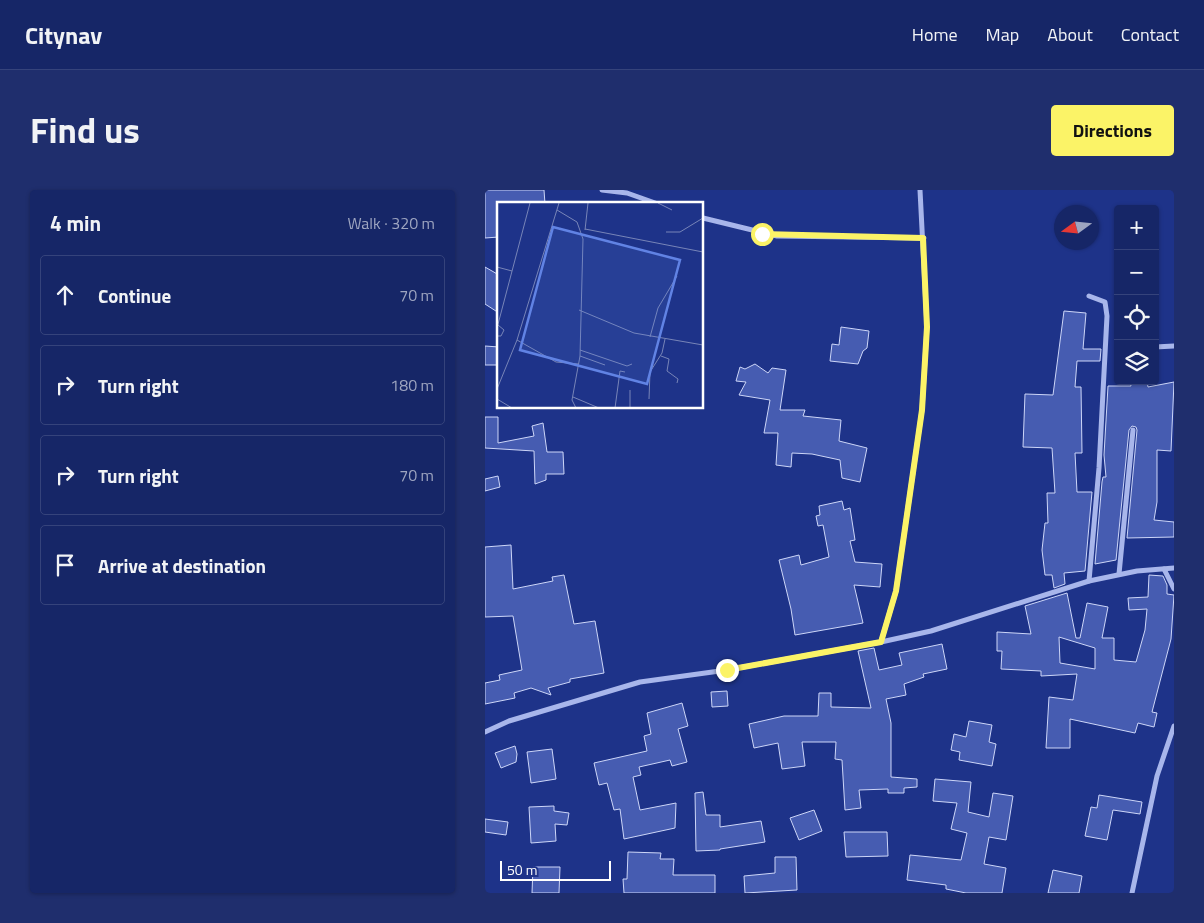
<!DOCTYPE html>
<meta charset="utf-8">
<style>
body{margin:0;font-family:"Titillium Web",sans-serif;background:#1f2e6d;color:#f1f3f6}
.controls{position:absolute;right:15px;top:15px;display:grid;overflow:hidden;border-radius:5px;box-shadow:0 1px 4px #0004}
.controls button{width:45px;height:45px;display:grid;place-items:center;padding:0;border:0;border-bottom:1px solid #35437b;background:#162667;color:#f1f3f6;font:25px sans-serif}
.compass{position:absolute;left:569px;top:15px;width:45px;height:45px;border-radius:50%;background:#162667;box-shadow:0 1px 4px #0004;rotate:255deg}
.scale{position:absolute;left:15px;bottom:12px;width:111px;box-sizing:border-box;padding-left:5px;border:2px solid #fff;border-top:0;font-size:14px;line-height:18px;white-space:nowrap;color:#fff;-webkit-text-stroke:4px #1e3389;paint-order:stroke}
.stop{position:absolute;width:15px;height:15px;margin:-11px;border:4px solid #fbf367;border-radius:50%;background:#fff}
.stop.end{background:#fbf367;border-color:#fff;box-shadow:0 1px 5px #0008}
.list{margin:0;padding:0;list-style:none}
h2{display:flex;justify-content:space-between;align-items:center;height:65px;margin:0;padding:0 20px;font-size:21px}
h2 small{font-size:16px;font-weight:400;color:#9ea5c0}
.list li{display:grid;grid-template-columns:32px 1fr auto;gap:15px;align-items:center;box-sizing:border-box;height:80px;margin:0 10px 10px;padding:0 10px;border:1px solid #35437b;border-radius:5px}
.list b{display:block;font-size:19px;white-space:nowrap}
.list em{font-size:16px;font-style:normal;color:#9ea5c0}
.icon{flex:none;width:28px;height:28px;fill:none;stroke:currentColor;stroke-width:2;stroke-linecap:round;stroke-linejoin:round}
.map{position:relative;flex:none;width:689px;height:703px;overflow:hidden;border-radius:5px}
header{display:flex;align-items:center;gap:30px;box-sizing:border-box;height:70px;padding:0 25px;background:#162667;border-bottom:1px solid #35437b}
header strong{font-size:24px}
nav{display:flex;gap:28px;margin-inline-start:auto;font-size:18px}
.intro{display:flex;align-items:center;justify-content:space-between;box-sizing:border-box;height:120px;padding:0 30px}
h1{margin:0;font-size:35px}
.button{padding:12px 22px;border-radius:5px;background:#fbf367;color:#111;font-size:18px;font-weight:700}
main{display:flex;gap:30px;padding:0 30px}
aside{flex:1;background:#162667;border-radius:5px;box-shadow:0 1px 4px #0004}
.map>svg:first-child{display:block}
.building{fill:#465cb1;stroke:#cdd6f8;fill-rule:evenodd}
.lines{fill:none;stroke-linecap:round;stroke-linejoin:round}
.street{stroke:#a8b6eb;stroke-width:5}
.route{stroke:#fbf367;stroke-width:6}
.inset-road{fill:none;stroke:#7885b8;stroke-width:1}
.view{fill:#6183e4;fill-opacity:0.15;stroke:#6183e4;stroke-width:2.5}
.inset-edge{fill:none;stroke:#fff;stroke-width:2.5}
</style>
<header>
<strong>Citynav</strong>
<nav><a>Home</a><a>Map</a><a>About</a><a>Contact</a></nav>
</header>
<div class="intro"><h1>Find us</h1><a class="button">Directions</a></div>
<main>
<aside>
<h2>4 min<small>Walk · 320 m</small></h2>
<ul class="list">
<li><svg class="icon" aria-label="ahead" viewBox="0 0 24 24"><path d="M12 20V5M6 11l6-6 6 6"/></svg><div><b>Continue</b></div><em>70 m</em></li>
<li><svg class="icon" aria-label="right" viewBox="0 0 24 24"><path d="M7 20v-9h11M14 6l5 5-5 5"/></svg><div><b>Turn right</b></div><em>180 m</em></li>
<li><svg class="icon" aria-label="right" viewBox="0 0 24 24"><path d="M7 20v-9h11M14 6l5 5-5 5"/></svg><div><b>Turn right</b></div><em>70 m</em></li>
<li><svg class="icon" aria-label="arrive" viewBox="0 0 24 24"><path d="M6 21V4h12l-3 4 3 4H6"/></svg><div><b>Arrive at destination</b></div></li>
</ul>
</aside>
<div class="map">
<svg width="689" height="703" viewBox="0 0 689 703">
<rect width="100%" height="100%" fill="#1e3389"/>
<g class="building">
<path d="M 0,0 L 59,0 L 60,14 L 14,14 L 14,47 L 0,48 Z"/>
<path d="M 0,77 L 14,85 L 14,123 L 0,114 Z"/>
<path d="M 579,121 L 601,123 L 598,159 L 616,159 L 615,171 L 592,171 L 590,197 L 596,197 L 597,263 L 590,263 L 592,302 L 607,302 L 600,381 L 579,383 L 580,394 L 569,398 L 567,385 L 560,385 L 557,360 L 560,333 L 563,333 L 562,303 L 570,303 L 567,258 L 538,257 L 540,204 L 568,205 Z"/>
<path d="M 356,137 L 384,141 L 382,158 L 378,161 L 373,174 L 345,171 L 347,154 L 354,155 Z"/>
<path d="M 0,156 L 14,157 L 14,175 L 0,175 Z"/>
<path d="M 270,174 L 283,183 L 287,178 L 301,180 L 295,220 L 320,220 L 318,226 L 356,230 L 354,251 L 382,258 L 375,292 L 357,288 L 355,270 L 327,264 L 307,263 L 306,277 L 291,275 L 293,243 L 279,243 L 285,210 L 254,205 L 261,192 L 251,191 L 255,177 L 260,179 Z"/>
<path d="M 645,191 L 662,191 L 663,197 L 689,192 L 686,261 L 672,260 L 672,312 L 669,330 L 689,332 L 689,347 L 642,348 L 652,240 L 651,237 L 647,236 L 644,240 L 631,370 L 610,374 L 617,292 L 618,287 L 621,287 L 619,265 L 623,196 L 646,196 Z"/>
<path d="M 0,227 L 13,227 L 13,253 L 49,246 L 47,236 L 58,233 L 62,262 L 78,262 L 79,284 L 61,284 L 61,290 L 50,294 L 49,261 L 0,258 Z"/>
<path d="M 13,286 L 15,297 L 0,301 L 0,289 Z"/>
<path d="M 357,311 L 359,320 L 365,318 L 370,350 L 365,351 L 370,372 L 397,374 L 395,397 L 369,395 L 378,433 L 310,445 L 306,419 L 294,370 L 314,365 L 316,375 L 344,367 L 338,335 L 333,336 L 331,326 L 335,325 L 334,316 Z"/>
<path d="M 26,355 L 28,399 L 68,391 L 67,387 L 79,385 L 89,434 L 110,431 L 119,483 L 85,489 L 85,492 L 63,498 L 66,505 L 46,498 L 29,503 L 30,508 L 0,514 L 0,493 L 15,490 L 14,485 L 37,480 L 28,426 L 0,427 L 0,357 Z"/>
<path d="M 664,385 L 678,386 L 682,395 L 682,404 L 689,405 L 686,449 L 667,522 L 672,523 L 669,537 L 653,533 L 650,543 L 585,529 L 585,558 L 561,558 L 564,507 L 588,510 L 592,484 L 556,486 L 556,481 L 516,479 L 517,461 L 512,461 L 512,442 L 546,444 L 540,416 L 582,403 L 591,448 L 595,448 L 602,413 L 623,417 L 617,448 L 629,448 L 629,470 L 651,472 L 660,440 L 662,419 L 644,420 L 643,408 L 663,407 ZM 574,447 L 610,458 L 610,479 L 575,473 Z"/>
<path d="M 457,454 L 462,479 L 438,484 L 439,487 L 419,494 L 421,505 L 401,509 L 406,533 L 406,587 L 432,589 L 432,597 L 419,598 L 419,603 L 403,603 L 403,599 L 374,600 L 376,618 L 360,620 L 357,570 L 350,569 L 351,552 L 317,552 L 320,576 L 297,579 L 293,553 L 269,558 L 264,534 L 299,526 L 333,526 L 334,503 L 346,503 L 346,517 L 386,518 L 373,461 L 389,458 L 394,480 L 417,475 L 414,463 Z"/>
<path d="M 242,501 L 243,516 L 227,517 L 226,502 Z"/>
<path d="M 197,513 L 203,536 L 193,539 L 202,572 L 187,576 L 185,570 L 154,577 L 156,585 L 148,587 L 155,620 L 191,613 L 190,638 L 139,649 L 135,619 L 129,620 L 122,593 L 114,595 L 109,573 L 162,561 L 159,546 L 166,544 L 162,523 Z"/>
<path d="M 484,531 L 507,535 L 504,552 L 511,554 L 507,576 L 474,570 L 475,562 L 466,560 L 469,544 L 481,547 Z"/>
<path d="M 30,556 L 32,564 L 31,572 L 16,578 L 10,563 Z"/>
<path d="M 67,559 L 71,589 L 46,593 L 42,562 Z"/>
<path d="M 450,589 L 486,592 L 483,622 L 504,627 L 508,603 L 528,606 L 521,650 L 504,647 L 499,674 L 521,678 L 517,703 L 481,703 L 461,699 L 461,695 L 422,690 L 425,665 L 476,670 L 482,643 L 466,639 L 472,613 L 448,611 Z"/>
<path d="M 218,602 L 221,625 L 235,625 L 235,637 L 276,631 L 280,652 L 235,659 L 235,660 L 211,661 L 210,603 Z"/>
<path d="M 614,605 L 657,612 L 655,624 L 628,620 L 622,650 L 600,646 L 606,617 L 612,618 Z"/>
<path d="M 69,616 L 69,621 L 84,623 L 82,635 L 70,634 L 71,651 L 46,653 L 44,617 Z"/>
<path d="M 329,620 L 337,641 L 314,650 L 305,628 Z"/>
<path d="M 0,629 L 23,632 L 21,645 L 0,642 Z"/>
<path d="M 359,642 L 402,642 L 403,666 L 361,667 Z"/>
<path d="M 143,662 L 176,663 L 175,669 L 189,669 L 188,685 L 230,685 L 230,703 L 139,703 L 138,689 L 142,689 Z"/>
<path d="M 290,667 L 311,667 L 312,700 L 260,703 L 259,686 L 290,683 Z"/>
<path d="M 48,677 L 75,677 L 74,703 L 47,703 Z"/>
<path d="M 568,680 L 597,686 L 594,703 L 563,703 Z"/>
</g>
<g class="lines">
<g class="street">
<path d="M 117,0 L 142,3 L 173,14"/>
<path d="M 218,28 L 292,46 L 439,48"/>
<path d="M 604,106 L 620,112 L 622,126 L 614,278 L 604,391"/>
<path d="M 670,157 L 689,156"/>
<path d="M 679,379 L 689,399"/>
<path d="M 634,384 L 648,240"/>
<path d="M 396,452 L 411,401 L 437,220 L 442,137 L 435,0"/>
<path d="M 0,542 L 24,531 L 155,492 L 242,480 L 396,452 L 446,441 L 604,391 L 652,381 L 689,378"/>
<path d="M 647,703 L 672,586 L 689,536"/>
</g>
</g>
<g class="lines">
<path class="route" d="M 242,480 L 396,452 L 411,401 L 437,220 L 442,137 L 438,48 L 277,44"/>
</g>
<g transform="translate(12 12)">
<rect width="206" height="206" fill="#1e3389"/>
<path class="inset-road" d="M 161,1 L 175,8M 60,8 L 80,20 L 86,37 L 83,154 L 75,198 L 79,206M 88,27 L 206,50M 88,28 L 91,1M 169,30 L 183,30 L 206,16M 0,65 L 15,69M 82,108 L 137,131 L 206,143M 0,126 L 33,1M 0,134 L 4,134 L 7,128 L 1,123M 153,135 L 161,106 L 180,74M 20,138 L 59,160 L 82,162M 83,148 L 130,164 L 135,162M 83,154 L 108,163M 164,154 L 172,157 L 170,169 L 181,177 L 180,181M 0,187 L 20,138 L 62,1M 76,195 L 102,206M 0,197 L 15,206M 152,197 L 153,170 L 165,151 L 168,137M 118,206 L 123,169 L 128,170M 133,206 L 133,188"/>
<path class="view" d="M 56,25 L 183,58 L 150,182 L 23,148 Z"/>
<rect width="206" height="206" class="inset-edge"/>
</g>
</svg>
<div class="controls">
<button>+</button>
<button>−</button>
<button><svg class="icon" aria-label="locate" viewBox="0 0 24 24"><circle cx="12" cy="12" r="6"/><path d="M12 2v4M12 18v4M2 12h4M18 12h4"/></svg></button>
<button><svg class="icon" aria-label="layers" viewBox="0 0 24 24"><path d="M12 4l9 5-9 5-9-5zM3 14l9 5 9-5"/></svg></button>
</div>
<svg class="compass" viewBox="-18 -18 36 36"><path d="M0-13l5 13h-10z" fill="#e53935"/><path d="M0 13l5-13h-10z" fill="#9ea5c0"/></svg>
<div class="scale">50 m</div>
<div class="stop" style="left:277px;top:44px"></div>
<div class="stop end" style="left:242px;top:480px"></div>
</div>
</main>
